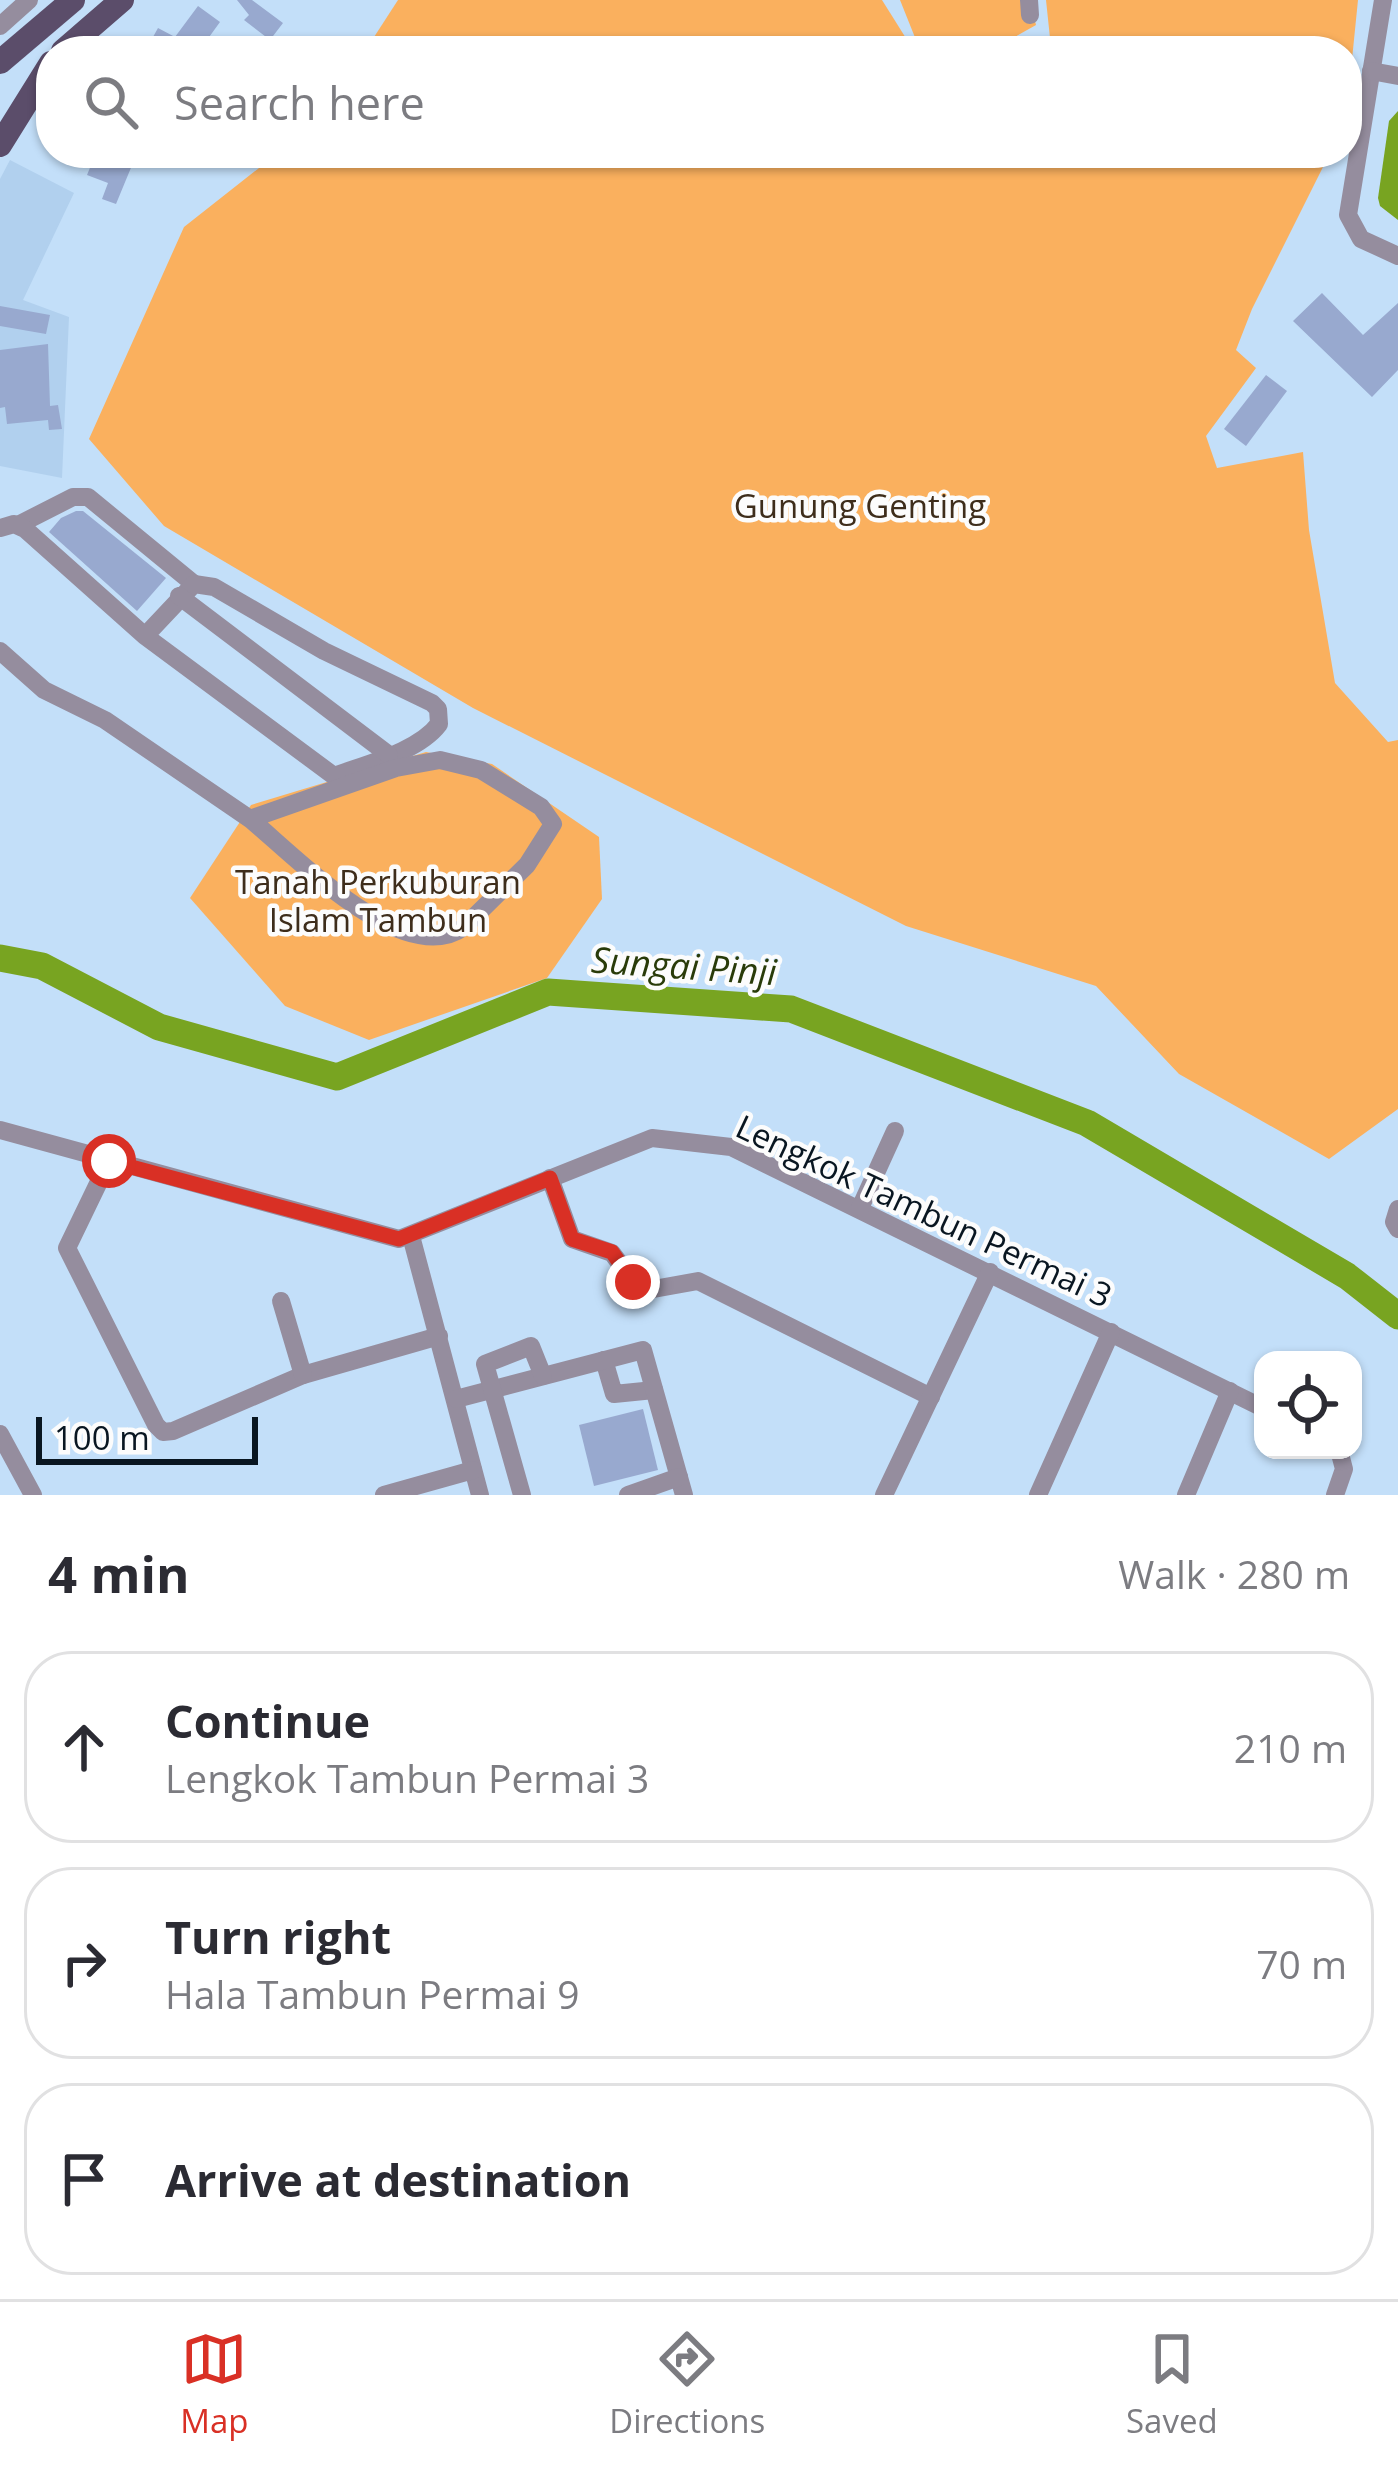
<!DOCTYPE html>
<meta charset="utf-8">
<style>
body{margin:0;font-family:"Open Sans",sans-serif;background:#f2f2f3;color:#2b2b33}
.controls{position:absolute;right:36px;bottom:36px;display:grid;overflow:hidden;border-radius:24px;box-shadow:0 3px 9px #0004}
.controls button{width:108px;height:108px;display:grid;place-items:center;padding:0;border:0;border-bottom:3px solid #e1e1e2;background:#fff;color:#2b2b33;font:60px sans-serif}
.scale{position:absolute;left:36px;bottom:30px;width:222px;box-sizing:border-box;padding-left:12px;border:6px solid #091621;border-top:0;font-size:33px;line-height:42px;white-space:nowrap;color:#091621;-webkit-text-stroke:9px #fcfcfc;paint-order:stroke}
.stop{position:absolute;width:36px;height:36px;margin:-27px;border:9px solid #d93025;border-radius:50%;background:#fff}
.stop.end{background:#d93025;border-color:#fff;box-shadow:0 3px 12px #0008}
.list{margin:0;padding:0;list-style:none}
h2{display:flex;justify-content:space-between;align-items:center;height:156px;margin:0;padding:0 48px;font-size:51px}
h2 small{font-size:39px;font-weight:400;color:#7c7c81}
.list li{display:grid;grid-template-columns:78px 1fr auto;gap:36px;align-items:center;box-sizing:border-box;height:192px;margin:0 24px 24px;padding:0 24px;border:3px solid #e1e1e2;border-radius:48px}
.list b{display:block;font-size:45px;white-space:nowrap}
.list p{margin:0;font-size:39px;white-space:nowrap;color:#7c7c81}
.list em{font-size:39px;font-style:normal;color:#7c7c81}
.icon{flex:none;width:66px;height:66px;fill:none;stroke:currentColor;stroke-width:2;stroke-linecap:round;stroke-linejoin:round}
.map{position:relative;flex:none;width:1398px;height:1495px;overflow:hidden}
.search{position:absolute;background:#fff;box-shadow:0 3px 9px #0004;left:36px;right:36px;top:36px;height:132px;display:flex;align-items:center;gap:30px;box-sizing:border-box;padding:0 42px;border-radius:48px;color:#7c7c81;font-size:45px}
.sheet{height:804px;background:#fff}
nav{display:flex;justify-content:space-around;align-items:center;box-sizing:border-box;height:168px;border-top:3px solid #e1e1e2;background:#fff;font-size:33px;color:#7c7c81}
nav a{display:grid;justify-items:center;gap:6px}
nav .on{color:#d93025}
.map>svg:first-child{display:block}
.built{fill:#b1d0ee}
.green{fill:#fab05e}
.water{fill:#78a421}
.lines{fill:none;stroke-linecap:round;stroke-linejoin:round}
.river{stroke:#78a421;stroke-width:27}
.building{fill:#98a9cf}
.minor{stroke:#958d9e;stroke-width:18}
.major{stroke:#5b4d6a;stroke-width:24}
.route{stroke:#d93025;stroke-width:15}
.labels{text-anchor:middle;stroke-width:9;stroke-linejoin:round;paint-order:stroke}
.park-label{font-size:33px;fill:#3e2d1b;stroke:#fcfcfc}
.street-label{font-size:33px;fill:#091621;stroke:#fcfcfc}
.water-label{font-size:36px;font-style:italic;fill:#293b09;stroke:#fcfcfc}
</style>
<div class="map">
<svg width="1398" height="1495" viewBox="0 0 1398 1495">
<rect width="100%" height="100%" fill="#c3dff9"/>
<path class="built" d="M 10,160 L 74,193 L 23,300 L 69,317 L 62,478 L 0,466 L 0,179 Z"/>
<g class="green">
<path d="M 398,0 L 882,0 L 914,51 L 365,51 Z"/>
<path d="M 900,0 L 1030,0 L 1036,25 L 990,51 L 925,51 L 916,40 Z"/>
<path d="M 1046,0 L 1358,0 L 1347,109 L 1347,51 L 1025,51 L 1050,38 Z"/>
<path d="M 278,153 L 1330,153 L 1252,309 L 1236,350 L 1256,368 L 1206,436 L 1217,468 L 1303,452 L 1309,530 L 1335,683 L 1388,742 L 1398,740 L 1398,1109 L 1329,1159 L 1179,1074 L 1096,986 L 906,926 L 473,708 L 164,526 L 89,439 L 184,227 Z"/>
<path d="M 426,752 L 492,764 L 599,837 L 602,899 L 547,978 L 369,1040 L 285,1006 L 190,898 L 251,805 Z"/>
</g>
<path class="water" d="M 1398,111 L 1398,220 L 1380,206 L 1378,198 L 1389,121 Z"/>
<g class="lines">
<path class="river" d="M 0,958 L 42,966 L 159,1027 L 337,1077 L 548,992 L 791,1009 L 1087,1123 L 1347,1276 L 1398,1316"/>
</g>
<g class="building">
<path d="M 237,0 L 252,0 L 283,23 L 270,40 L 244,20 L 249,15 Z"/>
<path d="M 198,6 L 220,22 L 199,51 L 157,51 L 148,46 L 158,28 L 175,37 Z"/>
<path d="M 96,153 L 122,153 L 135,158 L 116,204 L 102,199 L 108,183 L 87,175 Z"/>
<path d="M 1322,293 L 1363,335 L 1398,303 L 1398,370 L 1372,397 L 1293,321 Z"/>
<path d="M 0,306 L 50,315 L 46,334 L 0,326 Z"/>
<path d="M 48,344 L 50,406 L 58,405 L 62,429 L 49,430 L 48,420 L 7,424 L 5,407 L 0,408 L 0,350 Z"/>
<path d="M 1266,375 L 1287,391 L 1246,446 L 1224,429 Z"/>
<path d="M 76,511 L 83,511 L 166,578 L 137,611 L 49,532 L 61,518 Z"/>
<path d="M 643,1409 L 658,1470 L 594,1486 L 579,1425 Z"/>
</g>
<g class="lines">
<g class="minor">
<path d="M 1029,0 L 1030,15"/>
<path d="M 1383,0 L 1348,215 L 1361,239 L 1398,256"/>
<path d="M 0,26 L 29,0"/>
<path d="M 1371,71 L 1398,76"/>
<path d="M 18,525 L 73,497 L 88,497 L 194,584"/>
<path d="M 0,528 L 14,524 L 25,529 L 145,636 L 334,776 C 366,764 418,752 439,724 L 438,709 L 432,703 L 324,651 L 214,587 L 194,584 L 145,636"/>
<path d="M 179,596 L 389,755"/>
<path d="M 0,651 L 44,690 L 105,720 L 250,819 L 396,768 L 440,760 L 481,770 L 541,807 L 553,824 L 527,865 L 464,927 C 404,970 295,856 250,819"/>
<path d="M 0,1130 L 399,1239 L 652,1138 L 731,1147 L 1263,1408"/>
<path d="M 109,1161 L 67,1248 L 156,1425 L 163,1432 L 173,1431 L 303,1375 L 439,1336"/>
<path d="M 550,1178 L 572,1239 L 612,1253 L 638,1288 L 648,1290 L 698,1281 L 931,1397"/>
<path d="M 860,1208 L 895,1131"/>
<path d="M 1398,1209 L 1394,1222 L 1398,1229"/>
<path d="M 411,1236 L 480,1495"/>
<path d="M 281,1301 L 303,1375"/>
<path d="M 604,1360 L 614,1394 L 654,1390"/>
<path d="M 456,1399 L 643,1350 L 684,1495"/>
<path d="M 0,1434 L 33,1495"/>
<path d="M 384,1495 L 473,1470"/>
<path d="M 522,1495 L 485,1364 L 531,1346 L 543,1376"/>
<path d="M 628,1495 L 679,1477"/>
<path d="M 884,1495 L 990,1272"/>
<path d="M 1038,1495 L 1111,1332"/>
<path d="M 1186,1495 L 1230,1391"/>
<path d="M 1335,1495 L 1344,1469 L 1339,1450"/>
</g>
<g class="major">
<path d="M 63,51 L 122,0"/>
<path d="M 0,62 L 73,0"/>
<path d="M 0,145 L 51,63"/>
</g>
</g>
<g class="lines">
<path class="route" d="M 109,1161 L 399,1239 L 550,1178 L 572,1239 L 612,1252 L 633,1282"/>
</g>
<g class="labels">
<g class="park-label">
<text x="860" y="518">Gunung Genting</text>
<text x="378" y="894">Tanah Perkuburan<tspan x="378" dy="38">Islam Tambun</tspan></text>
</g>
<g class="street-label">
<text transform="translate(924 1211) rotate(25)" y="12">Lengkok Tambun Permai 3</text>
</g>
<g class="water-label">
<text transform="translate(684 966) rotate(4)" y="13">Sungai Pinji</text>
</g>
</g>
</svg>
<div class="controls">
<button><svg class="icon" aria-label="locate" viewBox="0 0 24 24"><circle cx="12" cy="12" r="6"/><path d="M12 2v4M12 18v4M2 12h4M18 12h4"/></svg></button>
</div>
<div class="scale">100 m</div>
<div class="stop" style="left:109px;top:1161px"></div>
<div class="stop end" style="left:633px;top:1282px"></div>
<div class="search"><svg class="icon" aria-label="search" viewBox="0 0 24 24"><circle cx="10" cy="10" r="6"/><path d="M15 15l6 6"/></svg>Search here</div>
</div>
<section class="sheet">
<h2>4 min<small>Walk · 280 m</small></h2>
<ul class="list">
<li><svg class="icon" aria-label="ahead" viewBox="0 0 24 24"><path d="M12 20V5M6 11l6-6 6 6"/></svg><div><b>Continue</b><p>Lengkok Tambun Permai 3</p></div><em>210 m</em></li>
<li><svg class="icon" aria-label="right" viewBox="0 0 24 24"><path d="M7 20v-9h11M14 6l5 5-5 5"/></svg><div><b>Turn right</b><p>Hala Tambun Permai 9</p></div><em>70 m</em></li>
<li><svg class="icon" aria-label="arrive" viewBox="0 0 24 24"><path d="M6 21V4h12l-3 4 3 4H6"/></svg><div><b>Arrive at destination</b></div></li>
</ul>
</section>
<nav>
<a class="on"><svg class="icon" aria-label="map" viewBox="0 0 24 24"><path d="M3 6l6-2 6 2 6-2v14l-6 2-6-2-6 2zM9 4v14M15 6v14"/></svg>Map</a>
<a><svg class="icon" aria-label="directions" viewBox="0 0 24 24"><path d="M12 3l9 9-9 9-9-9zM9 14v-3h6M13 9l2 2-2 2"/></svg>Directions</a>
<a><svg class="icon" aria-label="saved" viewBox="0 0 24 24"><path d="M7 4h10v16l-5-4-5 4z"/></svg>Saved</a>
</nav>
